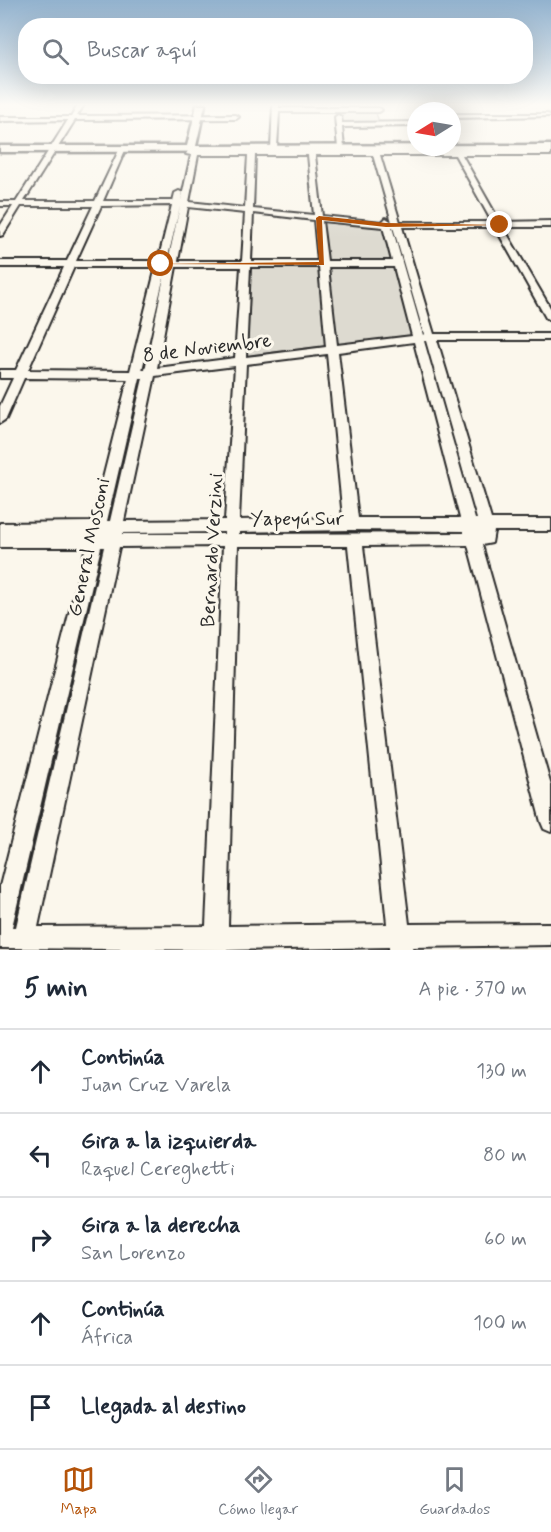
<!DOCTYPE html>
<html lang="es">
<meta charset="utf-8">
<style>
body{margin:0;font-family:Mynerve,sans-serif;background:#f6f6f7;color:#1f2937}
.compass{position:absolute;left:407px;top:102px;width:54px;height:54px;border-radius:50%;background:#fff;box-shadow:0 6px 24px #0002;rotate:259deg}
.stop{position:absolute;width:18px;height:18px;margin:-14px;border:4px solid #b45309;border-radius:50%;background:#fff}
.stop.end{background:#b45309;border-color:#fff;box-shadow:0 2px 6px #0008}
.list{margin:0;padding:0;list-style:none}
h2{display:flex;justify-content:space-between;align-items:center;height:78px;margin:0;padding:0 24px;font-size:26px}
h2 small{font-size:20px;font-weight:400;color:#747a83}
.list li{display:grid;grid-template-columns:39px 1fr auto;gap:18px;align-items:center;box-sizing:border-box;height:84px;padding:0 24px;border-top:2px solid #e0e1e3}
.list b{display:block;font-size:22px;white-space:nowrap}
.list p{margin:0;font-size:20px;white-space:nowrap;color:#747a83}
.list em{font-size:20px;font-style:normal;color:#747a83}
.icon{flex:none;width:33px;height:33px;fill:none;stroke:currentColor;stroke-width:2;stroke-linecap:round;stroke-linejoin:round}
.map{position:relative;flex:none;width:551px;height:950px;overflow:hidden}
.search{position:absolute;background:#fff;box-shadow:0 6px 24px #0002;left:18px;right:18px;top:18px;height:66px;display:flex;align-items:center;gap:15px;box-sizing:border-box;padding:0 21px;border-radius:24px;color:#747a83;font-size:22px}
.sheet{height:498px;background:#fff}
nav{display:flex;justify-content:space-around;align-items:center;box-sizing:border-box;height:84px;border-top:2px solid #e0e1e3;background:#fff;font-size:16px;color:#747a83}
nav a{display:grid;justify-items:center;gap:3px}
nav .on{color:#b45309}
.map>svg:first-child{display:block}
.green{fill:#dddad0;stroke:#84827e;stroke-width:1.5}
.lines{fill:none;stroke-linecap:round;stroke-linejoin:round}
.minor-casing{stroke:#2b2b2b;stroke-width:4}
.tertiary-casing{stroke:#2b2b2b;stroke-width:5}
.minor{fill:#fbf7ec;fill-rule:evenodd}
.tertiary{fill:#fbf7ec;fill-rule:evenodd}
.route{fill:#b45309}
.labels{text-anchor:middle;stroke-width:6;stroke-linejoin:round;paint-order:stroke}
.street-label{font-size:20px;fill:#2b2b2b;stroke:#fbf7ec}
</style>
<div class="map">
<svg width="551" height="950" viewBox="0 0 551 950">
<rect width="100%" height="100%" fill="#fbf7ec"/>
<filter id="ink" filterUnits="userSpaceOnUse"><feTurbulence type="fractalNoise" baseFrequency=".0167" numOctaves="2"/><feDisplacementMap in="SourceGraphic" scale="12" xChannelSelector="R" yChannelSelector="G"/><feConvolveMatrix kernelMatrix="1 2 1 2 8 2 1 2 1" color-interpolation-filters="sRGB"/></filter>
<g filter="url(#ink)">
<g class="green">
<path d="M 375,110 L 379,122 L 341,122 L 338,111 Z"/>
<path d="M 323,222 L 384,228 L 392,260 L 326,261 Z"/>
<path d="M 318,267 L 326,346 L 247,356 L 251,268 Z"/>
<path d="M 327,267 L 393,267 L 412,335 L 336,345 Z"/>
</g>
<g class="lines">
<defs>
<g id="minor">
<path d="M 78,105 L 84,105 L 77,116 L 236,115 L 239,117 L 236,119 L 75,120 L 24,201 L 95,201 L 120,148 L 123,146 L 126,148 L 103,201 L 173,201 L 175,193 L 179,191 L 183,193 L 181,201 L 191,155 L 186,154 L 188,151 L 371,151 L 371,148 L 374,146 L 378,151 L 452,151 L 451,148 L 454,146 L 459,151 L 551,151 L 551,155 L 462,155 L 500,222 L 551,221 L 551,227 L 503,227 L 551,309 L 551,321 L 546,318 L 495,227 L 402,227 L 434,334 L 551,334 L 551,340 L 437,340 L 491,519 L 551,519 L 551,531 L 494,531 L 492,543 L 482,545 L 551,786 L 551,832 L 544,829 L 541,822 L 468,545 L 363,546 L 409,924 L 551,923 L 551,945 L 412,947 L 413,950 L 389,950 L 389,947 L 228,950 L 0,948 L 0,886 L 86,547 L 0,547 L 0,523 L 92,522 L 128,379 L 24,378 L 6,419 L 0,423 L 0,406 L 13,378 L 0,378 L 0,370 L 16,370 L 64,267 L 0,267 L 0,261 L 67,261 L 93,206 L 21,206 L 3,235 L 0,236 L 0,226 L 13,206 L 0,206 L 0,202 L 16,202 L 68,120 L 0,121 L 0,117 L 71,117 ZM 198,155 L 248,155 L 245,208 L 189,202 ZM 255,155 L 308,155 L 314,215 L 253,209 ZM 315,155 L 373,155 L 392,222 L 386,218 L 382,222 L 322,216 ZM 380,155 L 455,155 L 492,222 L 400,222 ZM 172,205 L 158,261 L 76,261 L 101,206 ZM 180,206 L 168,261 L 167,261 ZM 188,207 L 245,213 L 242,261 L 178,261 ZM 253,213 L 314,220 L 318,261 L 251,261 ZM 322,221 L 383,227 L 392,261 L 327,261 ZM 392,227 L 393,227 L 424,334 L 423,335 ZM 74,267 L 156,267 L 130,371 L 28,370 ZM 166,267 L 145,370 L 142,370 ZM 176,267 L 241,267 L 235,358 L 157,368 ZM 250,267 L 319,267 L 326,347 L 246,357 ZM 328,267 L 394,267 L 412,336 L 337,345 ZM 424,341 L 426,341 L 477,519 L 475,519 ZM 414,342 L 460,518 L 358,518 L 338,352 ZM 327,354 L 343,518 L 239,520 L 246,364 ZM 235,366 L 225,520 L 124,521 L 155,376 ZM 140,378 L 143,378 L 110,521 L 107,521 ZM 351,530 L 464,531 L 464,533 L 239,534 L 239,532 ZM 224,532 L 224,534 L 122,534 L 122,533 ZM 223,546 L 206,926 L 38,927 L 119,547 ZM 238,546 L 348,546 L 387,924 L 228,926 ZM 101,547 L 104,547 L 16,927 L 12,927 Z"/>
<path d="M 273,105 L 279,105 L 279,108 L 379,108 L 382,110 L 379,112 L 279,112 L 277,148 L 274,150 L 271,148 Z"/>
<path d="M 430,105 L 436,105 L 439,111 L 433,111 Z"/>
<path d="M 452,114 L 548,114 L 551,116 L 452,118 Z"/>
<path d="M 338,115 L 341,117 L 342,123 L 416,122 L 416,126 L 342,127 L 344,148 L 341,150 L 338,148 L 335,117 Z"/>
</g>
<path id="tertiary" d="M 197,105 L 205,105 L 196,146 L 551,145 L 551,151 L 0,152 L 0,146 L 187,146 Z"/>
</defs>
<use href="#minor" class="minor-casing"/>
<use href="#tertiary" class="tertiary-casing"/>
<use href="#minor" class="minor"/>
<use href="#tertiary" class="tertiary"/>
</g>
</g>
<linearGradient id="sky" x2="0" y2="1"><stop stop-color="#92b2ce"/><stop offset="0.44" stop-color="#fdfbf6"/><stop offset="1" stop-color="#fdfbf6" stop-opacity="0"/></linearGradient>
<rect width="551" height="238" fill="url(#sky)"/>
<path class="route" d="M 319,216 L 386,223 L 503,225 L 386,227 L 322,220 L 324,265 L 157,264 L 319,262 L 316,218 Z"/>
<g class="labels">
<g class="street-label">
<text transform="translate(207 347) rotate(-7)" y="7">8 de Noviembre</text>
<text x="297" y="525">Yapeyú Sur</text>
<text transform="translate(88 547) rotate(-78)" y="7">General Mosconi</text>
<text transform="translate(211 550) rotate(-87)" y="7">Bernardo Verzini</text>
</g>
</g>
</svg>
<svg class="compass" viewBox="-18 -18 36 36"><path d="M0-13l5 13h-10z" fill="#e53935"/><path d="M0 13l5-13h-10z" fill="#747a83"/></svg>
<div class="stop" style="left:161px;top:264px"></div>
<div class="stop end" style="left:500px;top:225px"></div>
<div class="search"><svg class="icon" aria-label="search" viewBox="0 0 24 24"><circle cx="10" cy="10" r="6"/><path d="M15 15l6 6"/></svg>Buscar aquí</div>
</div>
<section class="sheet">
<h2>5 min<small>A pie · 370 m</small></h2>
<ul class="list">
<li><svg class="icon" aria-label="ahead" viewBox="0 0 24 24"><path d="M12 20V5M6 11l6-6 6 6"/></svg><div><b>Continúa</b><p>Juan Cruz Varela</p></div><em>130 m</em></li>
<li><svg class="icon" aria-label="left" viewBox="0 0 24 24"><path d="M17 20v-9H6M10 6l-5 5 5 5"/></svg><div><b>Gira a la izquierda</b><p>Raquel Cereghetti</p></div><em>80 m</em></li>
<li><svg class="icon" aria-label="right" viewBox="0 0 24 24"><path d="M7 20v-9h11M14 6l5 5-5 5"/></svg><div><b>Gira a la derecha</b><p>San Lorenzo</p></div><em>60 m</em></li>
<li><svg class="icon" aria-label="ahead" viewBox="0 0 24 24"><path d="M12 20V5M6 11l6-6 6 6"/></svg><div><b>Continúa</b><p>África</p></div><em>100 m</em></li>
<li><svg class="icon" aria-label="arrive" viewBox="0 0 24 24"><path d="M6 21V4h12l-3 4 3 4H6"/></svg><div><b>Llegada al destino</b></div></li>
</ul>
</section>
<nav>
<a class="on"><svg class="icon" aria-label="map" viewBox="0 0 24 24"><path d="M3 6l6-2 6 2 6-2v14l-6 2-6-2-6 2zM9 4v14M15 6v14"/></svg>Mapa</a>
<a><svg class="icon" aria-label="directions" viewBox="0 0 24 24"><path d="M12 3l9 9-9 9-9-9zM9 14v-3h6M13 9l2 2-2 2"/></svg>Cómo llegar</a>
<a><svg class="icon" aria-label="saved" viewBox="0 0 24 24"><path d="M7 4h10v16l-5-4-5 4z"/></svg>Guardados</a>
</nav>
